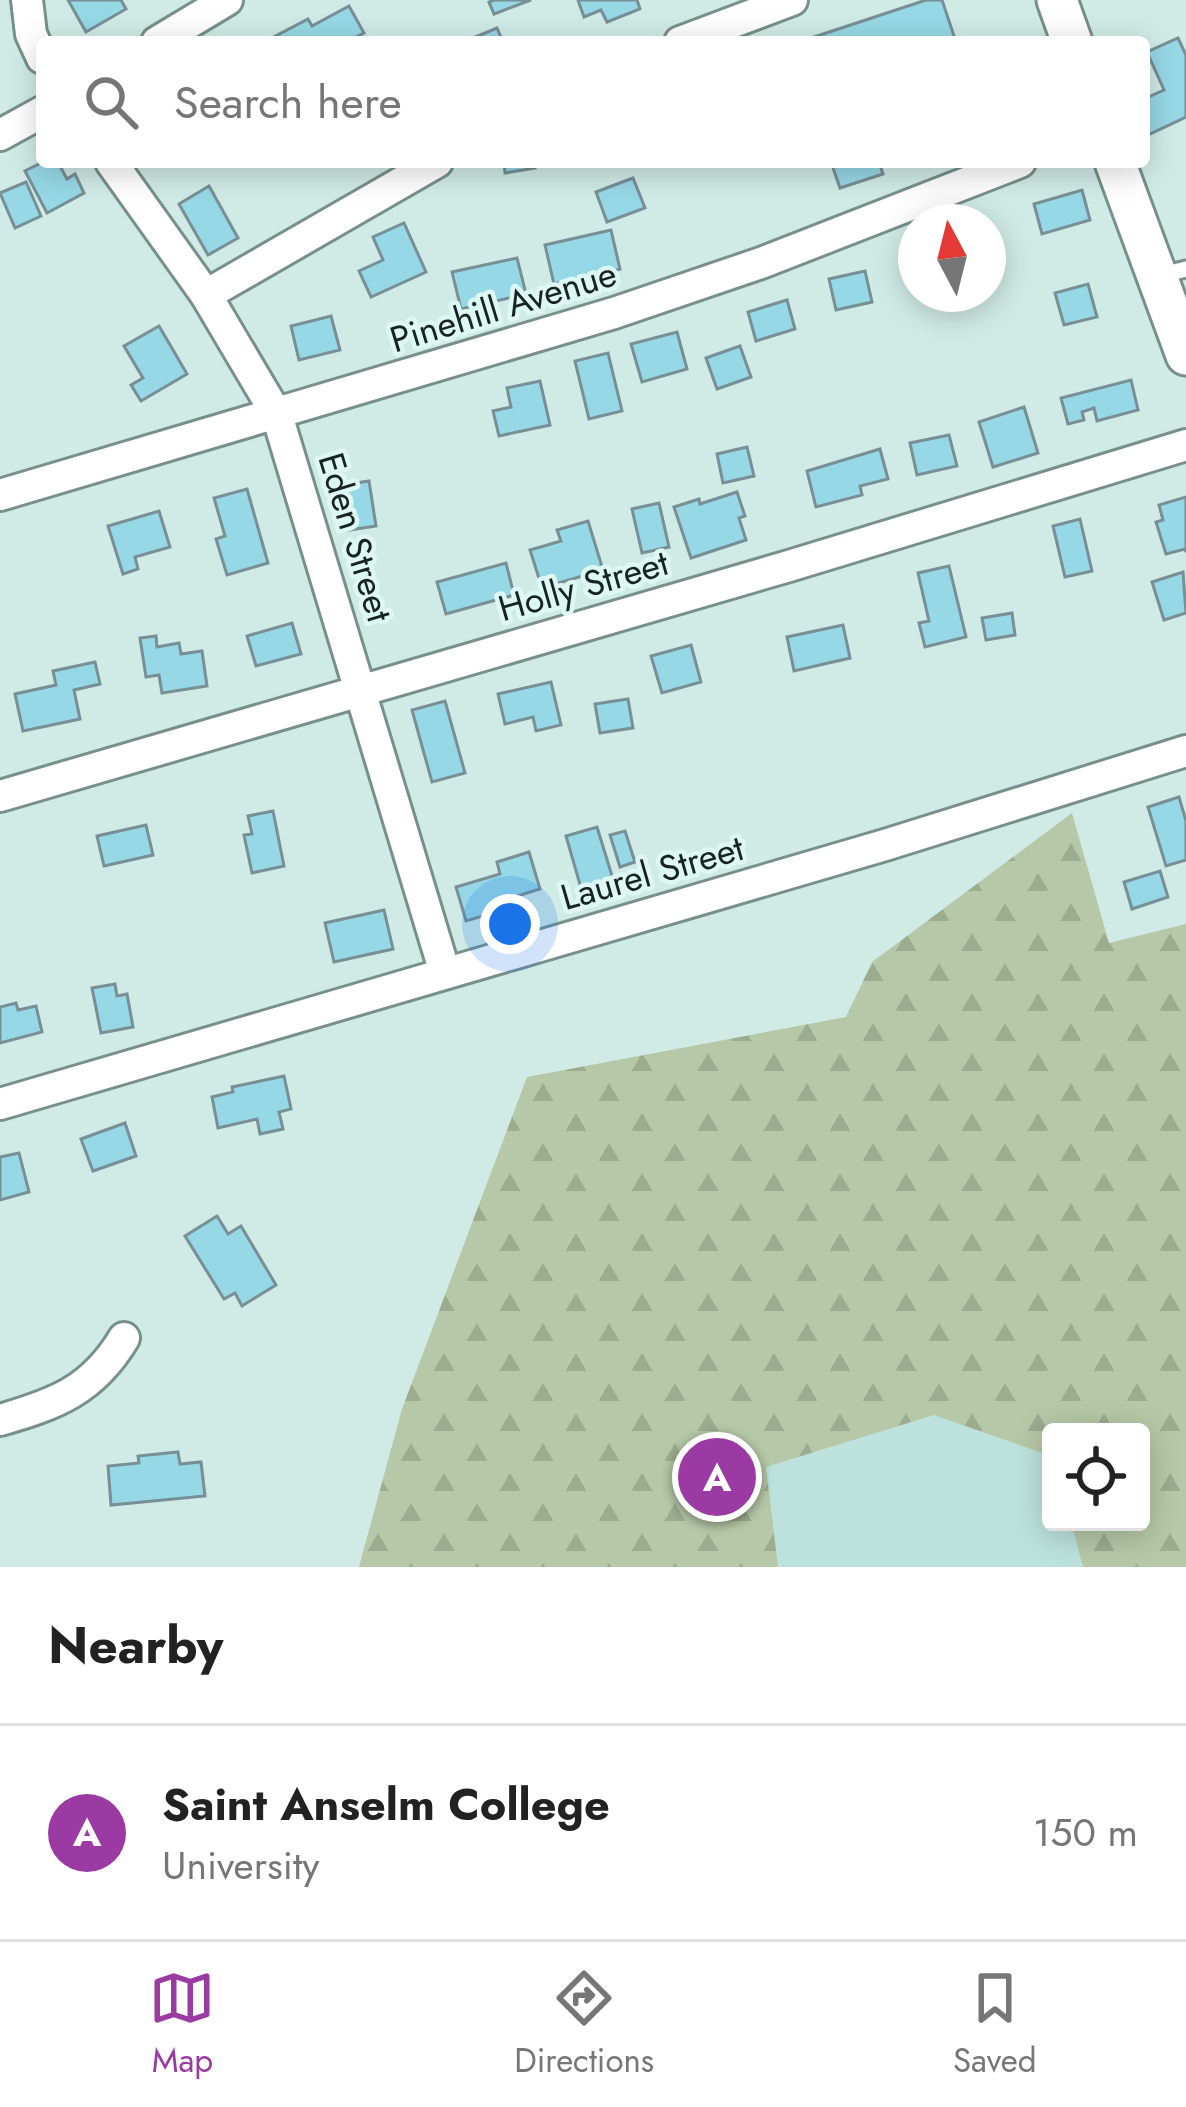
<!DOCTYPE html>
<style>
body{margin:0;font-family:Jost,sans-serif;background:#f6f6f6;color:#222}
.controls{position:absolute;right:36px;bottom:36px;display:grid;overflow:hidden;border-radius:12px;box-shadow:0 6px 30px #0003}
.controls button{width:108px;height:108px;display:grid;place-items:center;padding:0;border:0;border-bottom:3px solid #e0e0e0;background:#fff;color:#222;font:60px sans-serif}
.compass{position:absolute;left:898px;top:204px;width:108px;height:108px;border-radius:50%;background:#fff;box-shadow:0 6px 30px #0003;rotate:353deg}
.you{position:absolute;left:510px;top:924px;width:42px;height:42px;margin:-30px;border:9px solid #fff;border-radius:50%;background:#1a73e8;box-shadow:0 0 0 18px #1a73e833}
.badge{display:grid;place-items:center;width:78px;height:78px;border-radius:50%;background:#9a3aa2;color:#fff;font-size:39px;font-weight:700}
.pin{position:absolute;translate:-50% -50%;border:6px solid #fff;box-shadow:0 3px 12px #0006}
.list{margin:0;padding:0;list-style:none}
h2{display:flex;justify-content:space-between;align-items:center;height:156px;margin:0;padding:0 48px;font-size:51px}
h2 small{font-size:39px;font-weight:400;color:#767676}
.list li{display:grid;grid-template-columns:78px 1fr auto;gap:36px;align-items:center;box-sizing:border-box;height:216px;padding:0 48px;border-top:3px solid #e0e0e0}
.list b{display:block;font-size:45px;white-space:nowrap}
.list p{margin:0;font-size:39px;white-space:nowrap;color:#767676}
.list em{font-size:39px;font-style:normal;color:#767676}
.icon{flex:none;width:66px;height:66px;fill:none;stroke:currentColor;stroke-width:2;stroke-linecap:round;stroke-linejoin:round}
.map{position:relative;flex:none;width:1186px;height:1567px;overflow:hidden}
.search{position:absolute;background:#fff;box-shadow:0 6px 30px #0003;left:36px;right:36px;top:36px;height:132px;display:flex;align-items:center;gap:30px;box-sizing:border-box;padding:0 42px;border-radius:12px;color:#767676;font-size:45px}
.sheet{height:372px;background:#fff}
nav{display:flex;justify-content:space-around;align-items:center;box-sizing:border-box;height:168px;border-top:3px solid #e0e0e0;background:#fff;font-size:33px;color:#767676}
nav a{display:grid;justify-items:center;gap:6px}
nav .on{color:#9a3aa2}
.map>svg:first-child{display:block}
.built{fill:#bde2dd;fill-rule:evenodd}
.forest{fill:url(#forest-firs)}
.building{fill:#97d8e6;stroke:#778f95;stroke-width:3}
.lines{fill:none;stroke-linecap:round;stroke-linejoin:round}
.service-casing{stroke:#77908c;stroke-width:21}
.minor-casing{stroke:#77908c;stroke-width:36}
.tertiary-casing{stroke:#77908c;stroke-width:45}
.service{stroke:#fff;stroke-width:15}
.minor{stroke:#fff;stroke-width:30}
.tertiary{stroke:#fff;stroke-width:39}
.labels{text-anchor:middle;stroke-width:9;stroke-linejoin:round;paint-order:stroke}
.street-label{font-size:36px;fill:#182221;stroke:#ddf8f4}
</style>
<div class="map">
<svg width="1186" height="1567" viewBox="0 0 1186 1567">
<defs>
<pattern id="forest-firs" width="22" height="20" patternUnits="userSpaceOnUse" patternTransform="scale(3)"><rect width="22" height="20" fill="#b6c8a7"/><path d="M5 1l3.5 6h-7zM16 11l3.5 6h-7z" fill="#9cac8f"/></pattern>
</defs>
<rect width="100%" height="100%" fill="#d0ebe6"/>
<path class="built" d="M 1186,1386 L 1186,1567 L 359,1567 L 402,1409 ZM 1051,1432 L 1141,1432 L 1141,1522 L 1051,1522 Z"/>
<path class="forest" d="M 1072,813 L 1109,943 L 1186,924 L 1186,1567 L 1083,1567 L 1071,1522 L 1141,1522 L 1141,1432 L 1051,1432 L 1051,1456 L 934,1415 L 766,1467 L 778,1567 L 359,1567 L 402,1409 L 527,1077 L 846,1017 L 872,962 Z"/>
<g class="building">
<path d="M 68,0 L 121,0 L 126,9 L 86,32 Z"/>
<path d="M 494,0 L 531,0 L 494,14 L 489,2 Z"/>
<path d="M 578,0 L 637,0 L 640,9 L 607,22 L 601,10 L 584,17 Z"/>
<path d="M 926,0 L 942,0 L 955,39 L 799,42 Z"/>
<path d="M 349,6 L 364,33 L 346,42 L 274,42 L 272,38 L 308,19 L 312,26 Z"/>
<path d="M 497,28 L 503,42 L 469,42 L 468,40 Z"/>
<path d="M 1178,38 L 1186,55 L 1186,117 L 1150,134 L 1144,122 L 1144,99 L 1164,90 L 1147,52 Z"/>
<path d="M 43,162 L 58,162 L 67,179 L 75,174 L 84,193 L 47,213 L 25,171 Z"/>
<path d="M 504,162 L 534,162 L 535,168 L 505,173 Z"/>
<path d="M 831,162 L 879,162 L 883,174 L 840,188 Z"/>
<path d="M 633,178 L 645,208 L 607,222 L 596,192 Z"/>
<path d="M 26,182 L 41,216 L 15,228 L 0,193 Z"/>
<path d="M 209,186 L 238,238 L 208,255 L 179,204 Z"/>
<path d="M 1082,190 L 1090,220 L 1042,234 L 1034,204 Z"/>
<path d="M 404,223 L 426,272 L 371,297 L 359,271 L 383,260 L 373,237 Z"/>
<path d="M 611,230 L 620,269 L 554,284 L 545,245 Z"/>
<path d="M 517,258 L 526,294 L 461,309 L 452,272 Z"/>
<path d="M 865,271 L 872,302 L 836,310 L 829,279 Z"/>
<path d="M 1088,284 L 1097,317 L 1064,325 L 1055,293 Z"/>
<path d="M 787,300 L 795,329 L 756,341 L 748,312 Z"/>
<path d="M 331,316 L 340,350 L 299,360 L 291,326 Z"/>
<path d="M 159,326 L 187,374 L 141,401 L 131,385 L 143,378 L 124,346 Z"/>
<path d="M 677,332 L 687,369 L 642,382 L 631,344 Z"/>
<path d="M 740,346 L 751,377 L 717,389 L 706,358 Z"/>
<path d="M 608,353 L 622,411 L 589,419 L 575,361 Z"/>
<path d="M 1131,380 L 1138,410 L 1097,421 L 1094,408 L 1082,412 L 1084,420 L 1068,424 L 1061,398 Z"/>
<path d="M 540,381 L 550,425 L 499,436 L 493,411 L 511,407 L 507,388 Z"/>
<path d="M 1024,407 L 1038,453 L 993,467 L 979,422 Z"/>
<path d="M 949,435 L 957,466 L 917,475 L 910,443 Z"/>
<path d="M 747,447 L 754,476 L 723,483 L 717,454 Z"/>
<path d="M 880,449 L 888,479 L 860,486 L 862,495 L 816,507 L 807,471 Z"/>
<path d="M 369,481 L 376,526 L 343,531 L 336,486 Z"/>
<path d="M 247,489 L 268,563 L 227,575 L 216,539 L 225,536 L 214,498 Z"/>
<path d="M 737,492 L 745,516 L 739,518 L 746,540 L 691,558 L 674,507 L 699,499 L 700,504 Z"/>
<path d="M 1186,497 L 1186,552 L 1185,549 L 1166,554 L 1156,522 L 1163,520 L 1159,505 Z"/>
<path d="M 659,503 L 669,547 L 642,553 L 632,509 Z"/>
<path d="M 159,511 L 170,547 L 135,557 L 138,569 L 123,574 L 108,526 Z"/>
<path d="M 1080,519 L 1092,571 L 1065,577 L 1053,526 Z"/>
<path d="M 588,521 L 603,570 L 542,588 L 530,550 L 561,541 L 557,530 Z"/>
<path d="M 506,563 L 514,595 L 446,614 L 437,582 Z"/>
<path d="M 949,566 L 966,637 L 925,647 L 919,623 L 929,621 L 918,573 Z"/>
<path d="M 1183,572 L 1186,613 L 1164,620 L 1152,582 Z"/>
<path d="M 1012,613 L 1015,635 L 986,640 L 982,618 Z"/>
<path d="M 292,623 L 301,654 L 256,666 L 247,636 Z"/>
<path d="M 843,625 L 850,658 L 794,671 L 787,637 Z"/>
<path d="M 156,636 L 157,647 L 179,643 L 181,654 L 202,651 L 207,686 L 162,693 L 159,675 L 146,677 L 140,638 Z"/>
<path d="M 691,645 L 701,682 L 662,693 L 651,656 Z"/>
<path d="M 95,662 L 100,684 L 74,690 L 80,719 L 23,731 L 15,694 L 56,685 L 53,671 Z"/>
<path d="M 551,682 L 561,725 L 536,731 L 533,717 L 505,724 L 498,694 Z"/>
<path d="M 628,699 L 633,728 L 600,733 L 595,704 Z"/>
<path d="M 445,701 L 465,773 L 432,782 L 412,710 Z"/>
<path d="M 1179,797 L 1186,821 L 1186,860 L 1166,866 L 1148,807 Z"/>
<path d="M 273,811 L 284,866 L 252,873 L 244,835 L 252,834 L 248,816 Z"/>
<path d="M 146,825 L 153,855 L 104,866 L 97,836 Z"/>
<path d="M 597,827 L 613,879 L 581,888 L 566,836 Z"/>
<path d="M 625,831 L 635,862 L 620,867 L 610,835 Z"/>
<path d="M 529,852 L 540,889 L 514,897 L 517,906 L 466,921 L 456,887 L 500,874 L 497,862 Z"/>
<path d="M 1160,871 L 1168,897 L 1132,909 L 1124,882 Z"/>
<path d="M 384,910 L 393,949 L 334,962 L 325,923 Z"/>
<path d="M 115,984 L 117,996 L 127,994 L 133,1027 L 101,1033 L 92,988 Z"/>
<path d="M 16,1003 L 18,1010 L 36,1006 L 42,1032 L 0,1043 L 0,1007 Z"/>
<path d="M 284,1076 L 291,1109 L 279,1112 L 283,1129 L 260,1134 L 257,1119 L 218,1128 L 212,1097 L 233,1092 L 232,1087 Z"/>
<path d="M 125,1123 L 136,1156 L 93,1171 L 81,1139 Z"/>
<path d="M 19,1153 L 29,1192 L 0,1200 L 0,1157 Z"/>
<path d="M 217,1216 L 228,1234 L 241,1226 L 276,1285 L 242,1306 L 235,1293 L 224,1299 L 185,1236 Z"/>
<path d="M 178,1452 L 180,1464 L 201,1462 L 205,1496 L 111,1505 L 108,1466 L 139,1463 L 138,1456 Z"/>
</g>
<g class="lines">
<defs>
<path id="service" d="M 1158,276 L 1186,269"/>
<g id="minor">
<path d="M 27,0 L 31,34 L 42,58"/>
<path d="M 157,42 L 227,0"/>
<path d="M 680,42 L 792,0"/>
<path d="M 0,135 L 42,112"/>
<path d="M 111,162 L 206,295 L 277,415 L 445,973"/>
<path d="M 206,295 L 437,162"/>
<path d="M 0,495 L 614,313 L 761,263 L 1020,162"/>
<path d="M 0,796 L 789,566 L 1186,445"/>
<path d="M 0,1104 L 885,845 L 1186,751"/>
<path d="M 0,1420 C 56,1404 93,1390 124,1338"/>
</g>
<g id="tertiary">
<path d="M 1057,0 L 1072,42"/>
<path d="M 1115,162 L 1186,355"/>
</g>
</defs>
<use href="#service" class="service-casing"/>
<use href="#minor" class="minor-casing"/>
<use href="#tertiary" class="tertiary-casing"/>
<use href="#service" class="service"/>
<use href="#minor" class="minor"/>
<use href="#tertiary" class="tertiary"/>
</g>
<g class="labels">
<g class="street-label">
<text transform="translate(503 306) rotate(-17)" y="13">Pinehill Avenue</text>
<text transform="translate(356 537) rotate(73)" y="13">Eden Street</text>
<text transform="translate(583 585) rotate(-16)" y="13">Holly Street</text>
<text transform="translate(652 872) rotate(-16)" y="13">Laurel Street</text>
</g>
</g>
</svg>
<div class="controls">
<button><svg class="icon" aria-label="locate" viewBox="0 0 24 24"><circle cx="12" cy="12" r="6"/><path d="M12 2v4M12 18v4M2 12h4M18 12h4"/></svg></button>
</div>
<svg class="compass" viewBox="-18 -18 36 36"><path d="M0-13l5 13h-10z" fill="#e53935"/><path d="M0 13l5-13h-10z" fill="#767676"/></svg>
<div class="you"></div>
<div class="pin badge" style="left:717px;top:1477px">A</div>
<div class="search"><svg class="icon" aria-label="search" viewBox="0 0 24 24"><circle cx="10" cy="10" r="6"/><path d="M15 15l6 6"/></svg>Search here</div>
</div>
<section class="sheet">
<h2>Nearby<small></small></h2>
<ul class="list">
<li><span class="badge">A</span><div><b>Saint Anselm College</b><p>University</p></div><em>150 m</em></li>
</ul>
</section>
<nav>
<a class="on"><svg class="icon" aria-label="map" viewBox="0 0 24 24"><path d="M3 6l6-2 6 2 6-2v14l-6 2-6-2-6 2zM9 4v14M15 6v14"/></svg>Map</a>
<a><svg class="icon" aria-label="directions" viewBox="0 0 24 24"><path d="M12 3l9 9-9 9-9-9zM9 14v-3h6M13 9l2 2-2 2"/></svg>Directions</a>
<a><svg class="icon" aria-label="saved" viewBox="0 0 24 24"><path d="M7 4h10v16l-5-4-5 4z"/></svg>Saved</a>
</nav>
